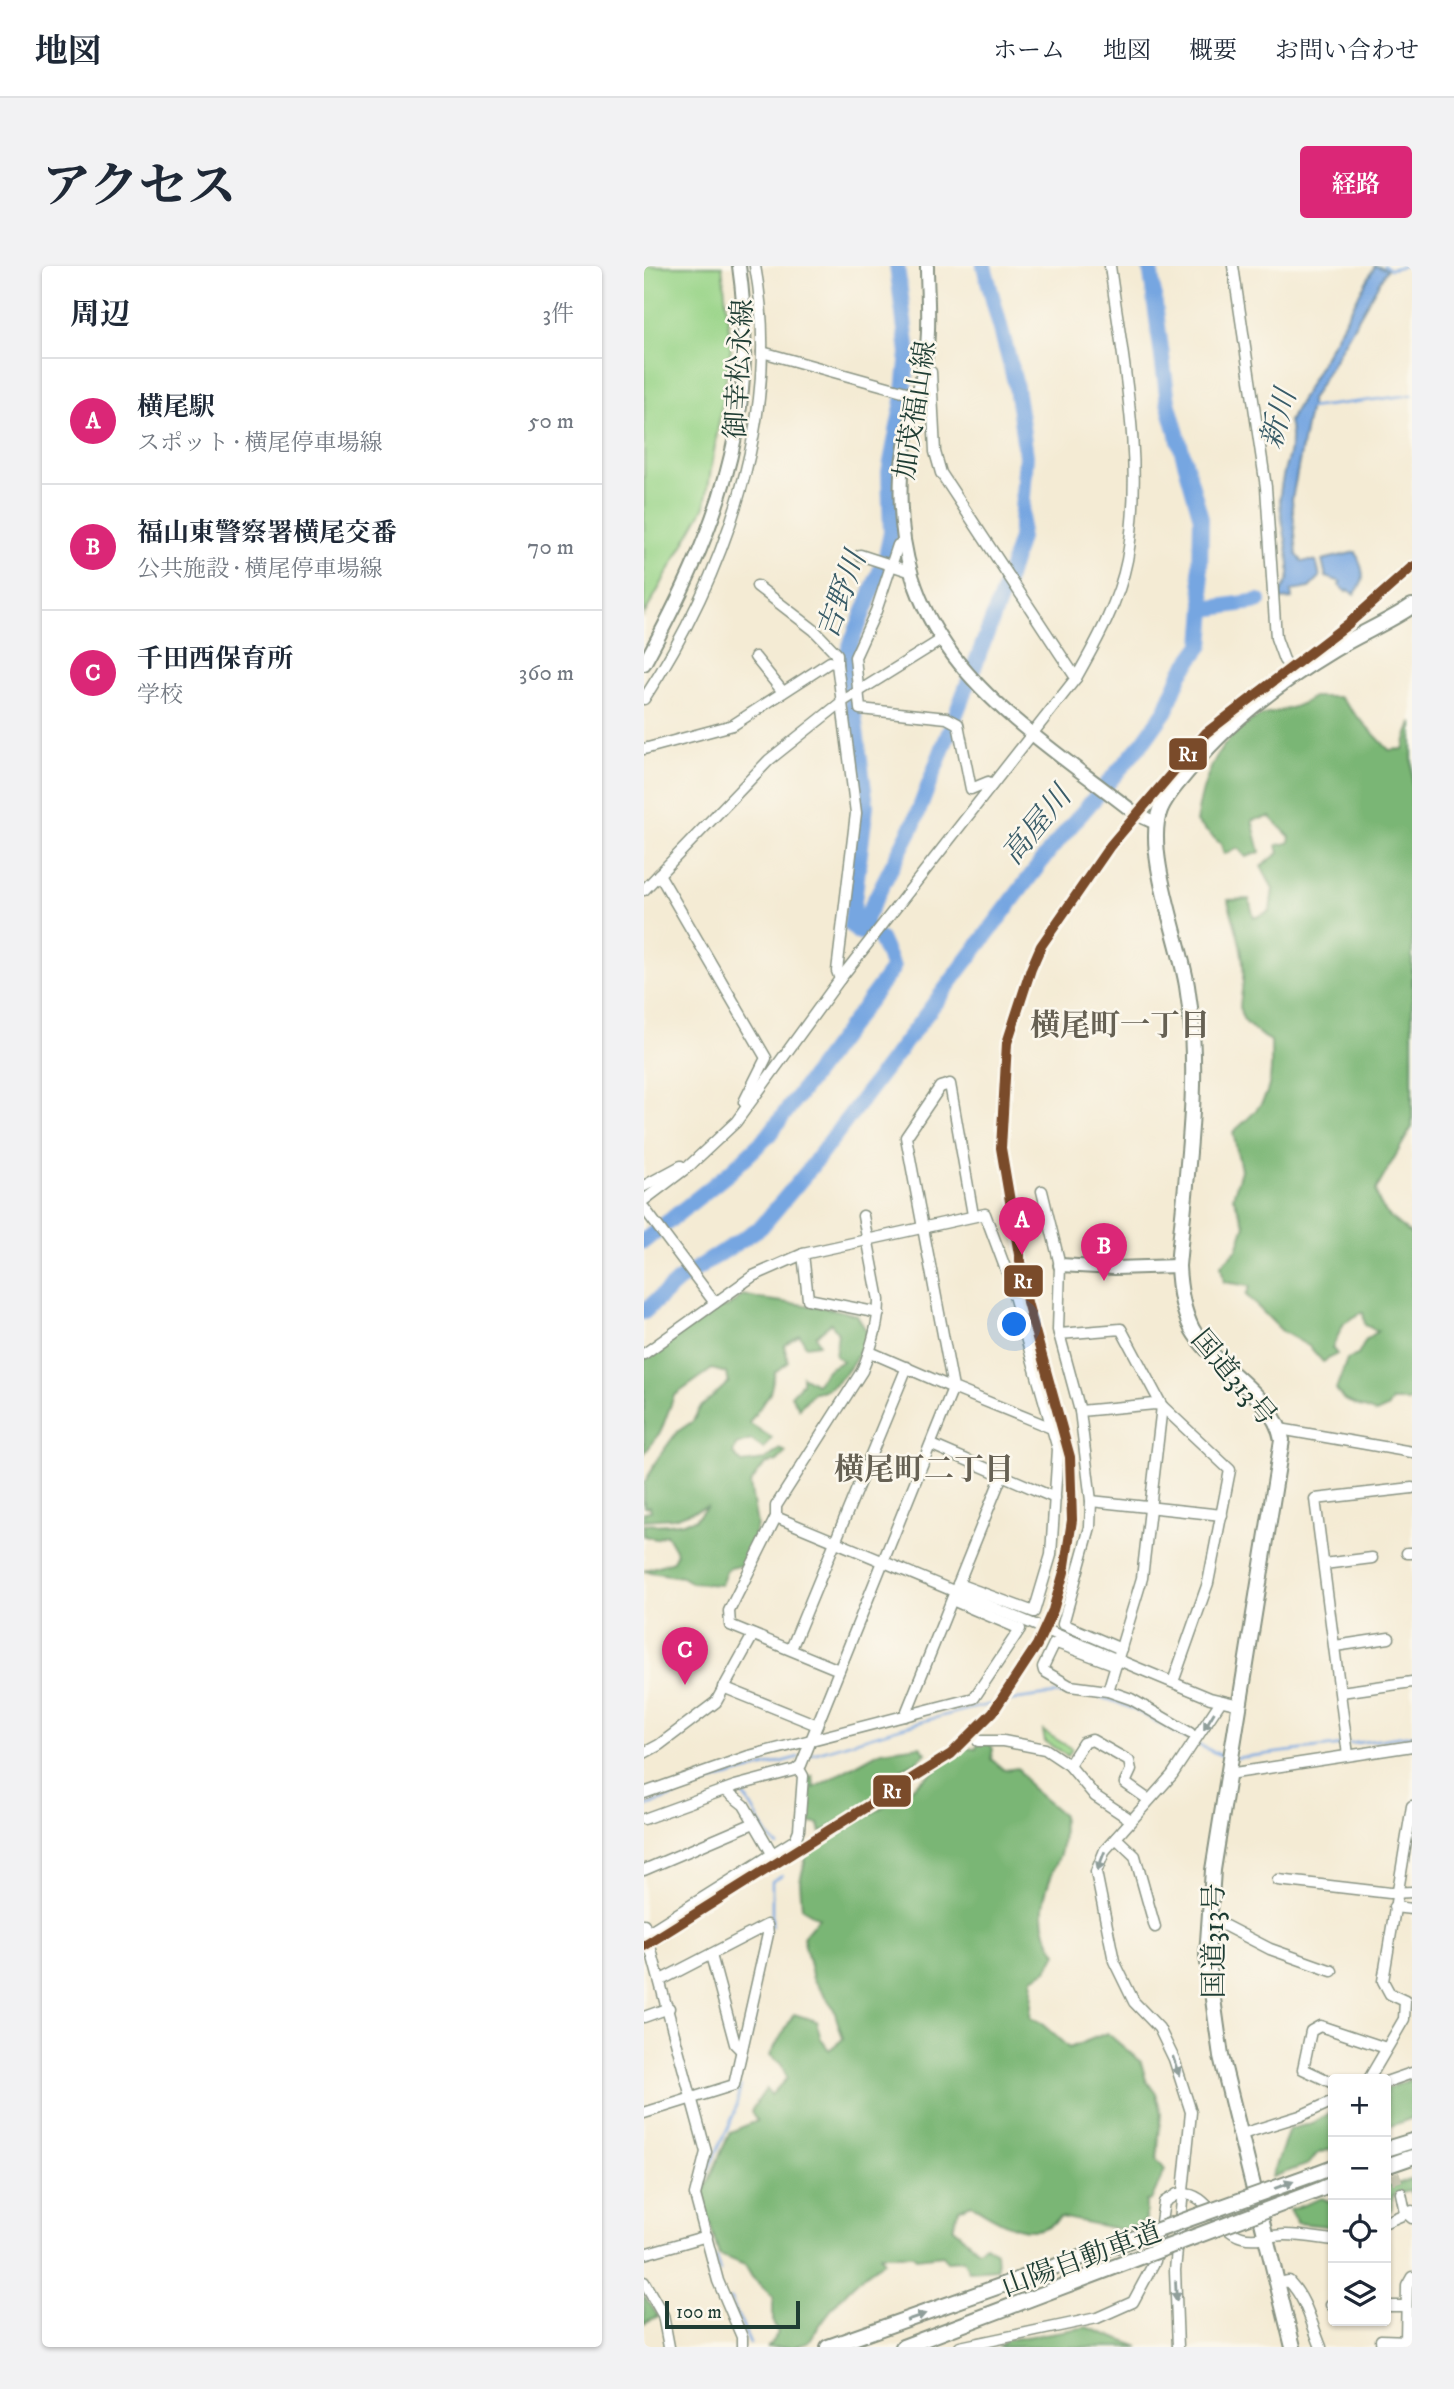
<!DOCTYPE html>
<html lang="ja">
<meta charset="utf-8">
<style>
body{margin:0;font-family:"IM FELL DW Pica","Noto Serif JP",serif;background:#f2f2f3;color:#1f2937}
.controls{position:absolute;right:21px;bottom:21px;display:grid;overflow:hidden;border-radius:7px;box-shadow:0 2px 5px #0004}
.controls button{width:63px;height:63px;display:grid;place-items:center;padding:0;border:0;border-bottom:2px solid #e0e1e3;background:#fff;color:#1f2937;font:35px sans-serif}
.scale{position:absolute;left:21px;bottom:18px;width:135px;box-sizing:border-box;padding-left:7px;border:4px solid #1f3d34;border-top:0;font-size:19px;line-height:24px;white-space:nowrap;color:#1f3d34;-webkit-text-stroke:5px #fbf7ec;paint-order:stroke}
.you{position:absolute;left:371px;top:1059px;width:24px;height:24px;margin:-18px;border:5px solid #fff;border-radius:50%;background:#1a73e8;box-shadow:0 0 0 10px #1a73e833}
.badge{display:grid;place-items:center;width:46px;height:46px;border-radius:50%;background:#db2777;color:#fff;font-size:23px;font-weight:700}
.pin{position:absolute;translate:-50% -58px;filter:drop-shadow(0 2px 4px #0008)}
.pin::after{content:'';position:absolute;top:37px;width:24px;height:21px;background:inherit;clip-path:polygon(0 0,100% 0,50% 100%)}
.list{margin:0;padding:0;list-style:none}
h2{display:flex;justify-content:space-between;align-items:center;height:91px;margin:0;padding:0 28px;font-size:30px}
h2 small{font-size:23px;font-weight:400;color:#747a83}
.list li{display:grid;grid-template-columns:46px 1fr auto;gap:21px;align-items:center;box-sizing:border-box;height:126px;padding:0 28px;border-top:2px solid #e0e1e3}
.list b{display:block;font-size:26px;white-space:nowrap}
.list p{margin:0;font-size:23px;white-space:nowrap;color:#747a83}
.list em{font-size:23px;font-style:normal;color:#747a83}
.icon{flex:none;width:38px;height:38px;fill:none;stroke:currentColor;stroke-width:2;stroke-linecap:round;stroke-linejoin:round}
.map{position:relative;flex:none;width:768px;height:2081px;overflow:hidden;border-radius:7px}
header{display:flex;align-items:center;gap:42px;box-sizing:border-box;height:98px;padding:0 35px;background:#fff;border-bottom:2px solid #e0e1e3}
header strong{font-size:33px}
nav{display:flex;gap:38px;margin-inline-start:auto;font-size:24px}
.intro{display:flex;align-items:center;justify-content:space-between;box-sizing:border-box;height:168px;padding:0 42px}
h1{margin:0;font-size:49px}
.button{padding:18px 32px;border-radius:7px;background:#db2777;color:#fff;font-size:24px;font-weight:700}
main{display:flex;gap:42px;padding:0 42px}
aside{flex:1;background:#fff;border-radius:7px;box-shadow:0 2px 5px #0004}
.map>svg:first-child{display:block}
.green{fill:#99d488;stroke:#5c885e;stroke-width:2}
.forest{fill:#7ab674;stroke:#4c7a54;stroke-width:2}
.water{fill:#76a6e1;stroke:#4a728a;stroke-width:2}
.lines{fill:none;stroke-linecap:round;stroke-linejoin:round}
.stream{stroke:#76a6e1;stroke-width:2.5}
.river{stroke:#76a6e1;stroke-width:16}
.minor-tunnel{stroke:#c9c8b4;stroke-width:10;stroke-dasharray:10 5;stroke-linecap:butt}
.minor-casing{stroke:#8a9484;stroke-width:13}
.major-casing{stroke:#8a9484;stroke-width:16}
.highway-casing{stroke:#8a9484;stroke-width:18}
.minor{stroke:#fff;stroke-width:10}
.major{stroke:#fff;stroke-width:12}
.highway{stroke:#fff;stroke-width:14}
.highway-bridge-casing{stroke:#8a9484;stroke-width:18;stroke-linecap:butt}
.highway-bridge{stroke:#fff;stroke-width:14}
.rail-1-casing{stroke:#fbf7ec;stroke-width:16}
.rail-1{stroke:#7a4b2a;stroke-width:10}
.oneway{fill:#8f9e9a}
.labels{text-anchor:middle;stroke-width:5;stroke-linejoin:round;paint-order:stroke}
.street-label{font-size:28px;fill:#1f3d34;stroke:#fbf7ec}
.water-label{font-size:30px;font-style:italic;fill:#395c68;stroke:#fbf7ec}
.neighbourhood-label{font-size:30px;font-weight:bold;fill:#666154;stroke:#fbf7ec}
.line-badge{stroke:#fbf7ec;stroke-width:2.5}
.badge-label{font-size:19px;text-anchor:middle;font-weight:bold;fill:#fff}
</style>
<header>
<strong>地図</strong>
<nav><a>ホーム</a><a>地図</a><a>概要</a><a>お問い合わせ</a></nav>
</header>
<div class="intro"><h1>アクセス</h1><a class="button">経路</a></div>
<main>
<aside>
<h2>周辺<small>3件</small></h2>
<ul class="list">
<li><span class="badge">A</span><div><b>横尾駅</b><p>スポット · 横尾停車場線</p></div><em>50 m</em></li>
<li><span class="badge">B</span><div><b>福山東警察署横尾交番</b><p>公共施設 · 横尾停車場線</p></div><em>70 m</em></li>
<li><span class="badge">C</span><div><b>千田西保育所</b><p>学校</p></div><em>360 m</em></li>
</ul>
</aside>
<div class="map">
<svg width="768" height="2081" viewBox="0 0 768 2081">
<rect width="100%" height="100%" fill="#fbf7ec"/>
<filter id="ink" filterUnits="userSpaceOnUse"><feTurbulence type="fractalNoise" baseFrequency=".0143" numOctaves="2"/><feDisplacementMap in="SourceGraphic" scale="14" xChannelSelector="R" yChannelSelector="G"/><feConvolveMatrix kernelMatrix="1 2 1 2 8 2 1 2 1" color-interpolation-filters="sRGB"/></filter>
<filter id="wash" filterUnits="userSpaceOnUse"><feTurbulence type="fractalNoise" baseFrequency=".00686" numOctaves="4" result="noise"/><feDisplacementMap in="SourceGraphic" scale="28" xChannelSelector="R" yChannelSelector="G"/><feGaussianBlur stdDeviation="1.57" result="paint"/><feColorMatrix in="noise" values="0 0 0 0 0 0 0 0 0 0 0 0 0 0 0 0 0 1.4 0 .05"/><feComposite in="paint" operator="in"/></filter>
<g filter="url(#wash)">
<rect width="100%" height="100%" fill="#f4ebd4"/>
<g class="green">
<path d="M 0,0 L 78,0 L 87,83 L 61,240 L 0,349 Z"/>
<path d="M 399,1465 L 428,1483 L 424,1490 L 401,1476 Z"/>
</g>
<g class="forest">
<path d="M 669,431 L 695,431 L 745,484 L 759,483 L 768,456 L 768,861 L 732,924 C 734,945 752,956 768,969 L 768,1135 L 748,1135 L 743,1142 L 732,1147 L 700,1134 L 692,1123 L 703,1093 L 714,1089 L 722,1074 L 734,1065 L 721,1059 L 719,1046 L 700,1057 L 688,1082 L 693,1088 L 679,1096 L 666,1081 L 638,1065 L 602,1029 L 606,1020 L 580,1016 L 577,999 L 593,983 L 601,959 L 589,931 L 597,904 L 589,866 C 627,834 628,824 627,775 C 578,747 603,740 599,698 C 598,677 589,654 584,634 L 605,633 L 610,652 L 626,645 L 629,623 L 617,600 L 635,587 L 633,579 L 645,577 L 646,571 L 626,551 L 608,554 L 616,586 L 602,591 L 594,582 L 580,588 L 577,578 L 552,556 C 558,517 571,476 608,454 C 627,443 645,448 669,431 Z"/>
<path d="M 99,1029 C 137,1039 175,1037 213,1049 L 224,1068 C 215,1090 196,1125 170,1126 L 155,1142 L 147,1129 L 158,1117 L 158,1110 L 172,1118 L 184,1103 L 199,1095 L 191,1090 L 194,1067 L 187,1057 L 172,1070 L 175,1078 L 162,1080 L 156,1069 L 140,1079 L 144,1096 L 131,1106 L 126,1127 L 105,1157 L 128,1172 L 120,1183 L 107,1174 L 92,1179 L 89,1188 L 98,1197 L 121,1194 L 136,1183 L 142,1186 L 133,1195 L 121,1198 L 106,1218 L 113,1259 L 102,1298 L 83,1303 L 77,1319 L 48,1317 L 38,1311 L 0,1305 L 29,1295 L 33,1287 L 22,1268 L 12,1273 L 0,1270 L 0,1258 C 18,1260 32,1258 50,1254 L 64,1240 L 30,1252 L 0,1254 L 0,1246 L 7,1245 L 6,1240 L 0,1241 L 0,1218 L 14,1192 L 33,1166 L 49,1155 L 56,1142 L 85,1116 L 82,1107 L 68,1103 L 30,1130 L 17,1165 L 0,1188 L 0,1094 L 64,1044 L 84,1041 Z"/>
<path d="M 345,1476 L 349,1483 L 347,1493 L 360,1504 L 374,1502 L 387,1522 L 419,1549 C 418,1561 420,1578 416,1588 C 402,1623 387,1652 413,1687 L 403,1704 L 389,1712 L 386,1752 L 397,1757 L 425,1782 L 463,1767 L 497,1796 L 502,1814 L 512,1828 L 517,1847 L 513,1894 L 521,1904 L 507,1934 L 502,1935 L 502,1955 L 479,1964 L 416,1951 C 390,1980 353,1954 327,1938 L 315,1943 L 309,1962 L 334,1984 L 342,1979 L 352,1986 L 353,2003 L 325,2005 L 319,1994 L 303,1995 L 299,1989 L 272,1992 L 269,1989 L 236,1989 L 240,1996 C 208,2014 183,2046 164,2077 L 149,2081 L 124,2081 L 134,2067 L 129,2056 L 129,2031 L 108,2011 L 101,1999 L 75,1989 L 58,1930 L 86,1866 L 113,1855 L 107,1845 L 122,1823 L 127,1829 L 143,1812 L 137,1798 L 126,1789 L 150,1748 L 172,1755 L 177,1773 L 185,1784 L 199,1773 L 189,1741 L 169,1713 L 159,1671 L 175,1652 L 158,1642 L 156,1615 L 163,1587 L 252,1533 L 322,1482 L 332,1483 L 334,1477 Z"/>
<path d="M 276,1480 L 282,1487 L 274,1495 L 241,1512 L 240,1525 L 177,1567 L 175,1558 L 166,1557 L 162,1566 L 158,1564 L 165,1510 L 169,1510 L 170,1522 L 237,1485 Z"/>
<path d="M 768,1813 L 768,1852 L 742,1862 L 742,1823 Z"/>
<path d="M 689,1846 L 689,1882 L 673,1888 L 665,1898 L 628,1911 L 645,1863 L 666,1858 Z"/>
<path d="M 768,1913 L 768,1929 L 765,1924 L 749,1929 L 747,1944 L 742,1948 L 742,1921 Z"/>
<path d="M 678,1932 L 689,1937 L 689,1965 L 682,1960 L 653,1957 L 646,1944 Z"/>
<path d="M 0,2029 L 14,2050 L 0,2057 Z"/>
<path d="M 443,2061 L 495,2081 L 355,2081 L 363,2074 Z"/>
</g>
<g class="water">
<path d="M 731,0 L 743,3 L 667,134 L 648,233 L 653,289 L 658,295 L 672,295 L 676,311 L 665,322 L 647,325 L 648,333 L 635,334 C 635,324 644,319 645,309 C 647,284 636,257 636,233 C 636,202 653,185 645,155 Z"/>
<path d="M 712,286 C 719,304 724,314 710,328 L 705,324 L 702,326 L 695,319 L 697,316 L 682,311 L 678,294 Z"/>
</g>
<g class="lines">
<g class="stream">
<path d="M 740,0 L 746,3 L 760,0"/>
<path d="M 664,142 L 768,129"/>
<path d="M 552,1478 L 581,1491"/>
<path d="M 705,1478 L 768,1469"/>
<path d="M 165,1489 C 235,1469 389,1415 456,1431 C 488,1439 517,1459 546,1475"/>
<path d="M 591,1492 L 699,1479"/>
<path d="M 93,1524 C 113,1539 115,1565 134,1580"/>
<path d="M 0,1541 L 75,1513 L 155,1491"/>
<path d="M 128,1660 L 128,1615 L 138,1609"/>
<path d="M 98,1803 L 111,1748"/>
<path d="M 59,1915 L 90,1848 L 97,1820"/>
<path d="M 72,1992 L 76,2006"/>
<path d="M 86,2032 L 106,2077"/>
</g>
<g class="river">
<path d="M 253,0 L 264,87 L 259,135 L 245,206 L 247,267 L 242,290 L 202,390 L 222,539 L 207,659 L 214,666 L 223,667 L 221,653 L 270,557 L 362,318 L 376,272 L 382,190 L 377,153 L 371,116 L 340,0"/>
<path d="M 561,343 L 615,335"/>
<path d="M 0,975 L 86,906 L 124,870 L 249,702 L 236,673"/>
<path d="M 0,1046 L 34,1015 L 117,961 L 164,905 L 407,583 L 500,475 L 522,444 L 537,407 L 558,379 L 561,343 L 556,305 L 557,252 L 524,136 L 506,0"/>
</g>
</g>
</g>
<g filter="url(#ink)">
<g class="lines">
<path class="minor-tunnel" d="M 746,1893 L 757,1927"/>
<defs>
<g id="minor">
<path d="M 589,0 L 622,221 L 632,372 L 640,394 L 653,409"/>
<path d="M 118,86 L 273,129"/>
<path d="M 279,103 L 287,106 L 291,186 L 297,207 L 432,412"/>
<path d="M 261,277 L 254,279 L 232,345 L 211,391 L 216,443 L 303,452 L 314,458 L 327,523 L 344,516 L 347,520"/>
<path d="M 216,289 L 268,306"/>
<path d="M 113,320 L 170,364 L 193,388 L 193,398"/>
<path d="M 111,391 L 139,426"/>
<path d="M 0,433 C 80,310 139,149 111,0"/>
<path d="M 0,483 L 89,459 L 186,396 L 193,398 L 212,547 L 193,705 L 196,713"/>
<path d="M 15,608 L 122,792 L 100,836"/>
<path d="M 0,624 L 125,494 L 199,435 L 297,374"/>
<path d="M 0,920 L 37,900"/>
<path d="M 398,925 L 416,999 L 414,1064 L 436,1145 L 447,1235 L 446,1261 L 419,1358 L 477,1383"/>
<path d="M 0,934 L 45,900 L 92,856 L 196,713 L 432,412 C 453,375 475,335 483,294 C 501,196 479,97 466,0"/>
<path d="M 0,942 L 71,1037"/>
<path d="M 329,949 L 306,818 L 296,821 L 262,871 L 309,1122 L 410,1163"/>
<path d="M 159,988 L 164,1033 L 235,1047"/>
<path d="M 415,1068 L 477,1063 L 518,1140 L 586,1204 L 564,1317 L 529,1416"/>
<path d="M 0,1088 L 109,1010 L 159,988 L 341,948 L 365,1012 L 414,1183 L 407,1289 L 390,1346 L 314,1318"/>
<path d="M 436,1145 L 511,1138 L 518,1140 L 498,1312 L 464,1425"/>
<path d="M 636,1163 L 768,1186"/>
<path d="M 288,1179 L 411,1232"/>
<path d="M 447,1235 L 578,1249"/>
<path d="M 132,1251 L 396,1361"/>
<path d="M 763,1287 L 768,1287"/>
<path d="M 680,1298 L 728,1292"/>
<path d="M 407,1366 L 566,1432 L 596,1439"/>
<path d="M 691,1380 L 745,1372"/>
<path d="M 147,1383 L 263,1101"/>
<path d="M 472,1399 L 413,1377 L 410,1378 L 399,1401 L 400,1405 L 426,1420 L 464,1425 L 487,1433 L 546,1467"/>
<path d="M 195,1404 L 86,1359 L 85,1345 L 132,1251 L 132,1240 L 218,1105 C 227,1083 235,1058 235,1034 L 219,950"/>
<path d="M 79,1421 L 173,1459"/>
<path d="M 697,1426 L 768,1416"/>
<path d="M 261,1450 L 358,1209"/>
<path d="M 334,1475 L 359,1475 L 401,1483 L 425,1499 L 451,1530 L 487,1554"/>
<path d="M 0,1487 L 15,1479 L 72,1436 L 109,1369"/>
<path d="M 704,1489 L 671,1233 L 768,1222"/>
<path d="M 425,1499 L 439,1477 L 448,1474 L 485,1495 L 487,1504 L 481,1517 L 505,1534"/>
<path d="M 584,1508 L 768,1480"/>
<path d="M 81,1524 L 100,1539 L 129,1589"/>
<path d="M 0,1527 L 105,1490 L 330,1432 L 376,1363 L 308,1334"/>
<path d="M 0,1553 L 91,1520 L 151,1504 L 157,1499 L 309,1122 L 226,1086"/>
<path d="M 472,1572 L 491,1590 L 511,1661"/>
<path d="M 0,1604 L 110,1557"/>
<path d="M 634,1614 L 746,1627 L 768,1626"/>
<path d="M 750,1641 L 768,1643"/>
<path d="M 564,1651 L 626,1683 L 688,1705"/>
<path d="M 0,1658 L 62,1886 L 51,1929 L 74,2015 L 98,2071 L 98,2081"/>
<path d="M 3,1667 L 151,1574 L 155,1564 L 159,1510 L 155,1503"/>
<path d="M 67,1689 L 91,1778 L 97,1784"/>
<path d="M 0,1751 L 25,1742"/>
<path d="M 725,1813 L 760,1753 L 761,1735 L 746,1728 L 739,1715 L 768,1540"/>
<path d="M 742,1816 L 768,1807"/>
<path d="M 689,1817 L 659,1803 L 667,1765 L 676,1760 L 742,1782"/>
<path d="M 0,1847 L 90,1819 L 124,1668 L 123,1659 L 17,1714"/>
<path d="M 598,1868 L 656,1850 L 689,1835"/>
<path d="M 757,1927 L 761,1946 L 768,1952"/>
<path d="M 742,1956 L 768,1945"/>
<path d="M 0,1988 L 63,1970"/>
<path d="M 0,2016 L 19,2049 L 25,2081"/>
<path d="M 634,2017 L 645,2015 C 663,2034 667,2057 677,2081"/>
<path d="M 687,2039 L 689,2039"/>
<path d="M 742,2040 L 762,2040"/>
<path d="M 762,2075 L 763,2020 L 768,2011"/>
<path d="M 316,2081 L 453,2052 L 489,2036 L 511,1995 L 520,1936 L 533,1928 C 567,1924 570,1963 598,1971 C 612,1975 626,1969 641,1969 C 657,1969 673,1972 689,1974"/>
<path d="M 534,2081 L 531,2004 L 547,1846 L 530,1793 L 515,1762 L 490,1736 L 470,1695 L 452,1606 L 461,1584 L 528,1509 L 577,1435"/>
<path d="M 738,2081 L 737,2074 L 765,2075"/>
</g>
<g id="major">
<path d="M 283,0 C 283,26 286,53 283,80 C 280,123 260,165 257,209 C 248,387 370,452 492,548 L 512,557"/>
<path d="M 0,398 C 71,268 117,152 95,0"/>
<path d="M 416,999 L 471,1002 L 534,1000"/>
</g>
<g id="highway">
<path d="M 742,1883 L 768,1875"/>
<path d="M 742,1900 L 768,1891"/>
<path d="M 673,1907 L 689,1901"/>
<path d="M 675,1924 L 689,1918"/>
<path d="M 184,2081 L 483,1975"/>
<path d="M 259,2081 L 486,1995"/>
<path d="M 649,2081 L 577,1790 L 563,1690 L 569,1604 L 638,1174 C 631,1130 570,1102 548,1063 C 538,1043 535,1022 534,1000 C 542,908 558,812 543,720 C 536,675 500,585 516,544 C 522,528 536,515 547,501 C 586,453 636,416 689,384 C 715,368 743,357 768,340"/>
</g>
</defs>
<use href="#minor" class="minor-casing"/>
<use href="#major" class="major-casing"/>
<use href="#highway" class="highway-casing"/>
<use href="#minor" class="minor"/>
<use href="#major" class="major"/>
<use href="#highway" class="highway"/>
<defs>
<g id="highway-bridge">
<path d="M 483,1975 L 673,1907"/>
<path d="M 486,1995 L 675,1924"/>
</g>
</defs>
<use href="#highway-bridge" class="highway-bridge-casing"/>
<use href="#highway-bridge" class="highway-bridge"/>
<defs>
<path id="rail-1" d="M 0,1680 L 307,1488 L 349,1446 L 393,1379 L 409,1344 L 420,1306 L 428,1254 L 426,1191 L 383,1036 L 357,882 L 363,777 L 387,703 L 397,680 L 466,580 L 562,467 L 704,358 L 768,301"/>
</defs>
<use href="#rail-1" class="rail-1-casing"/>
<use href="#rail-1" class="rail-1"/>
</g>
<defs><path id="oneway-solid" d="M-6-.8H1V-3.2L6.5 0L1 3.2V.8H-6Z" transform="scale(1.75)"/></defs>
<g class="oneway">
<use href="#oneway-solid" transform="translate(565 1455) rotate(121)"/>
<use href="#oneway-solid" transform="translate(457 1595) rotate(111)"/>
<use href="#oneway-solid" transform="translate(532 1800) rotate(71)"/>
<use href="#oneway-solid" transform="translate(640 1919) rotate(-20)"/>
<use href="#oneway-solid" transform="translate(532 2025) rotate(87)"/>
<use href="#oneway-solid" transform="translate(272 2051) rotate(-19)"/>
</g>
</g>
<g class="labels">
<g class="street-label">
<text transform="translate(94 103) rotate(-87)" y="10">御幸松永線</text>
<text transform="translate(270 144) rotate(-81)" y="10">加茂福山線</text>
<text transform="translate(591 1111) rotate(50)" y="10">国道313号</text>
<text transform="translate(569 1675) rotate(-90)" y="10">国道313号</text>
<text transform="translate(437 1992) rotate(-20)" y="10">山陽自動車道</text>
</g>
<g class="water-label">
<text transform="translate(634 153) rotate(-74)" y="10">新川</text>
<text transform="translate(197 329) rotate(-70)" y="10">吉野川</text>
<text transform="translate(392 559) rotate(-51)" y="10">高屋川</text>
</g>
<g class="neighbourhood-label">
<text x="476" y="769">横尾町一丁目</text>
<text x="280" y="1213">横尾町二丁目</text>
</g>
</g>
<g class="line-badge">
<rect x="524" y="471" width="40" height="34" rx="7" fill="#7a4b2a"/>
<rect x="359" y="998" width="41" height="34" rx="7" fill="#7a4b2a"/>
<rect x="228" y="1508" width="40" height="34" rx="7" fill="#7a4b2a"/>
</g>
<g class="badge-label">
<text x="544" y="495">R1</text>
<text x="379" y="1022">R1</text>
<text x="248" y="1532">R1</text>
</g>
</svg>
<div class="controls">
<button>+</button>
<button>−</button>
<button><svg class="icon" aria-label="locate" viewBox="0 0 24 24"><circle cx="12" cy="12" r="6"/><path d="M12 2v4M12 18v4M2 12h4M18 12h4"/></svg></button>
<button><svg class="icon" aria-label="layers" viewBox="0 0 24 24"><path d="M12 4l9 5-9 5-9-5zM3 14l9 5 9-5"/></svg></button>
</div>
<div class="scale">100 m</div>
<div class="you"></div>
<div class="pin badge" style="left:378px;top:989px">A</div>
<div class="pin badge" style="left:460px;top:1015px">B</div>
<div class="pin badge" style="left:41px;top:1419px">C</div>
</div>
</main>
